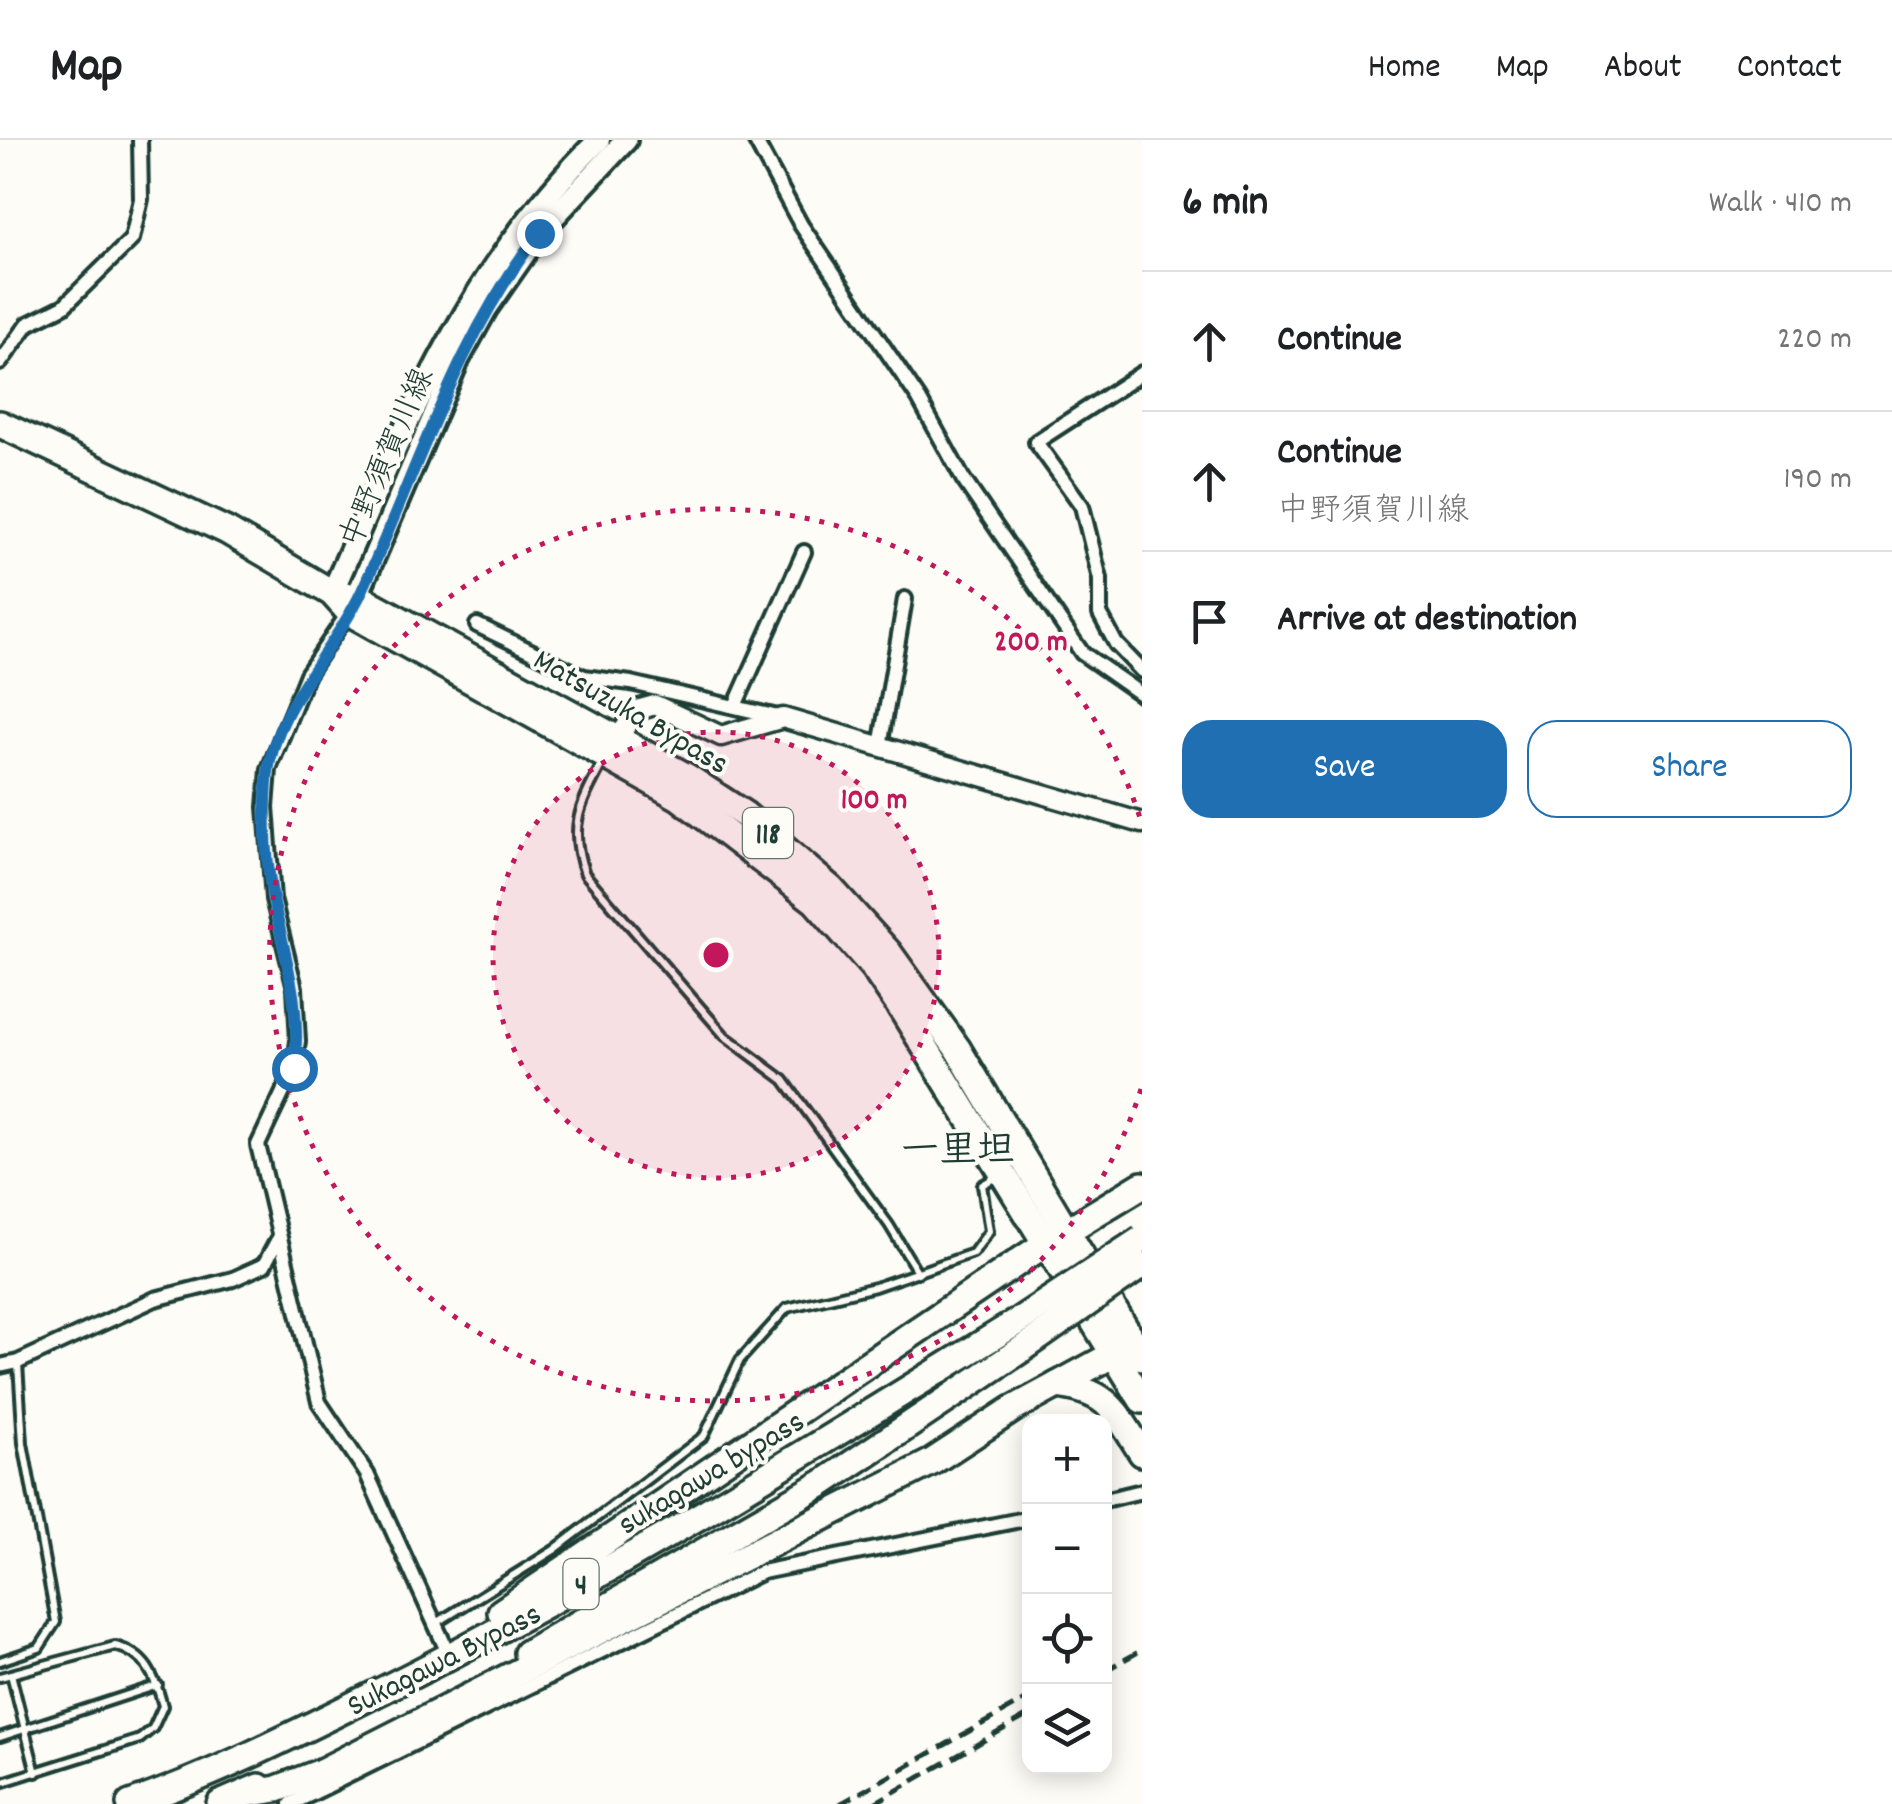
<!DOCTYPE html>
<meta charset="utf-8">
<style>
body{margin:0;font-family:Dekko,"Klee One",sans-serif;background:#f6f6f6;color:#202124}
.controls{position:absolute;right:30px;bottom:30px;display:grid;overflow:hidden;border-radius:20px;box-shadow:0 5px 25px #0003}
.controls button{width:90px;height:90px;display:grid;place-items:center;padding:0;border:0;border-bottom:2px solid #e0e0e0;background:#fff;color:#202124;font:50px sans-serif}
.stop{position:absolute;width:30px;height:30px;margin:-22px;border:8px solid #1f6fb2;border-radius:50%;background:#fff}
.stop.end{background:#1f6fb2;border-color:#fff;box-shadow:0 2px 10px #0008}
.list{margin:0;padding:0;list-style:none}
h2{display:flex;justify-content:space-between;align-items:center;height:130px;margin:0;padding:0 40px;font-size:42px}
h2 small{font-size:32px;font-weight:400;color:#757577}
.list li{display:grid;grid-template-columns:65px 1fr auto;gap:30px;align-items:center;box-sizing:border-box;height:140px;padding:0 40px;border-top:2px solid #e0e0e0}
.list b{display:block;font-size:38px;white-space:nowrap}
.list p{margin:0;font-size:32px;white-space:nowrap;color:#757577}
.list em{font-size:32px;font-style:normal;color:#757577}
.actions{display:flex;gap:20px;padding:30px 40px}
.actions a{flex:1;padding:22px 0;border:2px solid #1f6fb2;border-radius:30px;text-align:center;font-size:35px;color:#1f6fb2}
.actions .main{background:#1f6fb2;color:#fff}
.icon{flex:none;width:55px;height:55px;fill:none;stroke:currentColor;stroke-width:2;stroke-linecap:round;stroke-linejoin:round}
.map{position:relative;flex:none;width:1142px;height:1664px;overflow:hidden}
header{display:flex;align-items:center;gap:60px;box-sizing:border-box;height:140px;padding:0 50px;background:#fff;border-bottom:2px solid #e0e0e0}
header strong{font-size:48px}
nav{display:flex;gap:55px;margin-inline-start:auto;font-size:35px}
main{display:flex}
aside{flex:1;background:#fff}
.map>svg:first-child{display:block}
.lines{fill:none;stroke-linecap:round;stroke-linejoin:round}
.lane-casing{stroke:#1f3d34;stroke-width:14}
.street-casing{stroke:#1f3d34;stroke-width:20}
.secondary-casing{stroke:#1f3d34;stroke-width:25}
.primary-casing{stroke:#1f3d34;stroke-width:28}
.highway-casing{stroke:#1f3d34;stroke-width:32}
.lane{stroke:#fdfcf7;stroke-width:6}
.street{stroke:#fdfcf7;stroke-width:12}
.secondary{stroke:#fdfcf7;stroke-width:18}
.primary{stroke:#fdfcf7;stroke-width:20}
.highway{stroke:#fdfcf7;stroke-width:25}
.rail{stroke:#1f3d34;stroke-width:5;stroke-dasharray:15 8;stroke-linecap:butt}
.highway-bridge-casing{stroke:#1f3d34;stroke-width:32;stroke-linecap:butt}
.highway-bridge{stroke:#fdfcf7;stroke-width:25}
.route{stroke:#1f6fb2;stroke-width:12}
.ring{fill:none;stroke:#c2185b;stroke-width:5;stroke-dasharray:5 10}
.labels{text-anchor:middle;stroke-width:8;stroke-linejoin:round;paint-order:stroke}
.shield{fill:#fdfcf7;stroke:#62766e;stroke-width:2.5}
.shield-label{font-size:30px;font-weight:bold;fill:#1f3d34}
.street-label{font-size:32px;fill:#1f3d34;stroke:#fdfcf7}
.quarter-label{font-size:38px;font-weight:bold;fill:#1f3d34;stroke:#fdfcf7}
.centre{fill:#c2185b;stroke:#fdfcf7;stroke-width:5}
.ring-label{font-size:30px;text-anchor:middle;font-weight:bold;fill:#c2185b;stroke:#fdfcf7;stroke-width:8;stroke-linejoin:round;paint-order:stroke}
</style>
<header>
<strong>Map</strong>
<nav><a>Home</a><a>Map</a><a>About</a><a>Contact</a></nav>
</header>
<main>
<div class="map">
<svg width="1142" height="1664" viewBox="0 0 1142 1664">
<rect width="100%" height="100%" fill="#fdfcf7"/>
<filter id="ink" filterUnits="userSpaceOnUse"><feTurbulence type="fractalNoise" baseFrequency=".01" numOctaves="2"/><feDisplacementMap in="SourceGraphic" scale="20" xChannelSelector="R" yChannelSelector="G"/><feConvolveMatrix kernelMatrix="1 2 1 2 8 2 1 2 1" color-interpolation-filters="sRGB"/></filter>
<g filter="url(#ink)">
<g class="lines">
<defs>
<g id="lane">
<path d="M 604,620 C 581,664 567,685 585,734 L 725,896 L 784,940 L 889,1085 L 918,1133"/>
<path d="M 435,1484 L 554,1410 L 704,1296 L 740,1220 L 787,1168 L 875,1147 L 973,1113 L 989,1091 L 982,1045 L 996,1037"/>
<path d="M 0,1521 L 39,1508 L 56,1482 L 23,1303 L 18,1224"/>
<path d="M 11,1534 L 36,1633"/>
<path d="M 0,1537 L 115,1506 C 146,1514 155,1536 163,1566 L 153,1588 L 140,1599 L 0,1643"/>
<path d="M 0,1597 L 158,1545"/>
</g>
<g id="street">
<path d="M 755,0 L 801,85 L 919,259 L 963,339 L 1082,513 L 1142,555"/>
<path d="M 0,223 L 28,184 L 64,166 L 132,99 L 141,59 L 140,0"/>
<path d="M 1142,233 L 1036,302 L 1082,366 L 1100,439 L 1100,474 L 1116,504 L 1142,531"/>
<path d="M 349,472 L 307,534 L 269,629 L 266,667 L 273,759 L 295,848 L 298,901 L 294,929 L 258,1005 L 319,1262 L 367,1334 L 450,1517"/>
<path d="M 477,485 L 584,537 L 631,543 L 778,577"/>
<path d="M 735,566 L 804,412"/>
<path d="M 880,607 L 905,459"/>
<path d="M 0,1226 L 18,1222 L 155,1159 L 233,1139 L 264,1125 L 277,1101"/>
<path d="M 1104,1360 L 1142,1351"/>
<path d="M 291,1664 L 762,1432 L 1030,1378"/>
</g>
<path id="secondary" d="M 612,607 L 637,570 L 655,565 L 721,596 L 783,578 L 1142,683"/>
<g id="primary">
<path d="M 332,453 C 404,288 467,128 599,0"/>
<path d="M 352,468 L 458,220 L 486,169 L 539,93 L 626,0"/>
</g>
<g id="highway">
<path d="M 0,284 L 227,391 L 332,453 L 349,472 L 679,657 L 815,761 L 873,827 L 903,871 L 1142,1260"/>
<path d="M 332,453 L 359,457 L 687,637 L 745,675 L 831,749 L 889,813 L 957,908 L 1142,1217"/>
<path d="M 1057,1245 C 1110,1251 1116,1273 1142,1313"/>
<path d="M 501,1472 L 1045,1104 L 1142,1045"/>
<path d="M 527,1513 L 823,1343 L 1025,1207"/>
<path d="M 246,1654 L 277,1649 L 319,1633 L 932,1322 L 1013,1269 L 1125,1208"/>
<path d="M 130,1664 C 219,1633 301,1591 385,1549 C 601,1441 807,1312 1012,1185"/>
<path d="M 220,1664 L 259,1647"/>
</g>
</defs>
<use href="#lane" class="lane-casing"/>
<use href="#street" class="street-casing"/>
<use href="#secondary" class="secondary-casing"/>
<use href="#primary" class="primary-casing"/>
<use href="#highway" class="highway-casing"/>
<use href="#lane" class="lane"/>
<use href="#street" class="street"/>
<use href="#secondary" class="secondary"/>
<use href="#primary" class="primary"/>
<use href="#highway" class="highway"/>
<g class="rail">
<path d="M 1104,1531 L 1142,1510"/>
<path d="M 840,1664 L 1030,1557"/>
<path d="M 873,1664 L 1030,1574"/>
</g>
<defs>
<g id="highway-bridge">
<path d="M 1012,1185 L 1142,1099"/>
<path d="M 1025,1207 L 1142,1125"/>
</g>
</defs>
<use href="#highway-bridge" class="highway-bridge-casing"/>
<use href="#highway-bridge" class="highway-bridge"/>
</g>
</g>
<g class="lines" filter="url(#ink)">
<path class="route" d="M 294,928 C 302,870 286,820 274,764 C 266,727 264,680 267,642 C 272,568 331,516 361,453 C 418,330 455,202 539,93"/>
</g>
<circle cx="716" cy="815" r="223" fill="#c2185b" fill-opacity=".12"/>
<g class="ring">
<circle cx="716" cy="815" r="223"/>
<path d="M1141 949A446 446 0 1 1 1141 681"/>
</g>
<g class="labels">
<g class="shield">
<rect x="743" y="668" width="50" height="50" rx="8"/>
<rect x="563.5" y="1419" width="35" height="50" rx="8"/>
</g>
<g class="shield-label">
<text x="768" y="703">118</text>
<text x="581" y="1454">4</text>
</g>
<g class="street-label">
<text transform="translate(385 317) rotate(-67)" y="11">中野須賀川線</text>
<text transform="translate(632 570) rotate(30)" y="11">Matsuzuka Bypass</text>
<text transform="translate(710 1331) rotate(-31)" y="11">sukagawa bypass</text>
<text transform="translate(443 1518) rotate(-27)" y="11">Sukagawa Bypass</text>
</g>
<g class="quarter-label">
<text x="958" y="1021">一里坦</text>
</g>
</g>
<circle cx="716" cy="815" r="15" class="centre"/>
<g class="ring-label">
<text x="1031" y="510">200 m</text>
<text x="874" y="668">100 m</text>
</g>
</svg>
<div class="controls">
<button>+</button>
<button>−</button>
<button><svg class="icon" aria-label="locate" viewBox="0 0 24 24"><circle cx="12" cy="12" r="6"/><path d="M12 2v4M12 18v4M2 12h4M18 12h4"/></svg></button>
<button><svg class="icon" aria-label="layers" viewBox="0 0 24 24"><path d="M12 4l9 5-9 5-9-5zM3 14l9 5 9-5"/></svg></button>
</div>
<div class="stop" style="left:294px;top:928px"></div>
<div class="stop end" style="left:539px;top:93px"></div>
</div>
<aside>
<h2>6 min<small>Walk · 410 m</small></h2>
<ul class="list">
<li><svg class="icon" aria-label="ahead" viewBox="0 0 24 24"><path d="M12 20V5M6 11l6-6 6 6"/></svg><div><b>Continue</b></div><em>220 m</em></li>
<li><svg class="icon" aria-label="ahead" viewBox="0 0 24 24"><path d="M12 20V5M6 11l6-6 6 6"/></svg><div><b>Continue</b><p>中野須賀川線</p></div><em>190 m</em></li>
<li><svg class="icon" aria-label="arrive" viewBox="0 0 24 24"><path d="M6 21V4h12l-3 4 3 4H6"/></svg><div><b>Arrive at destination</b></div></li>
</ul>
<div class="actions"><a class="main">Save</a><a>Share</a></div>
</aside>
</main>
